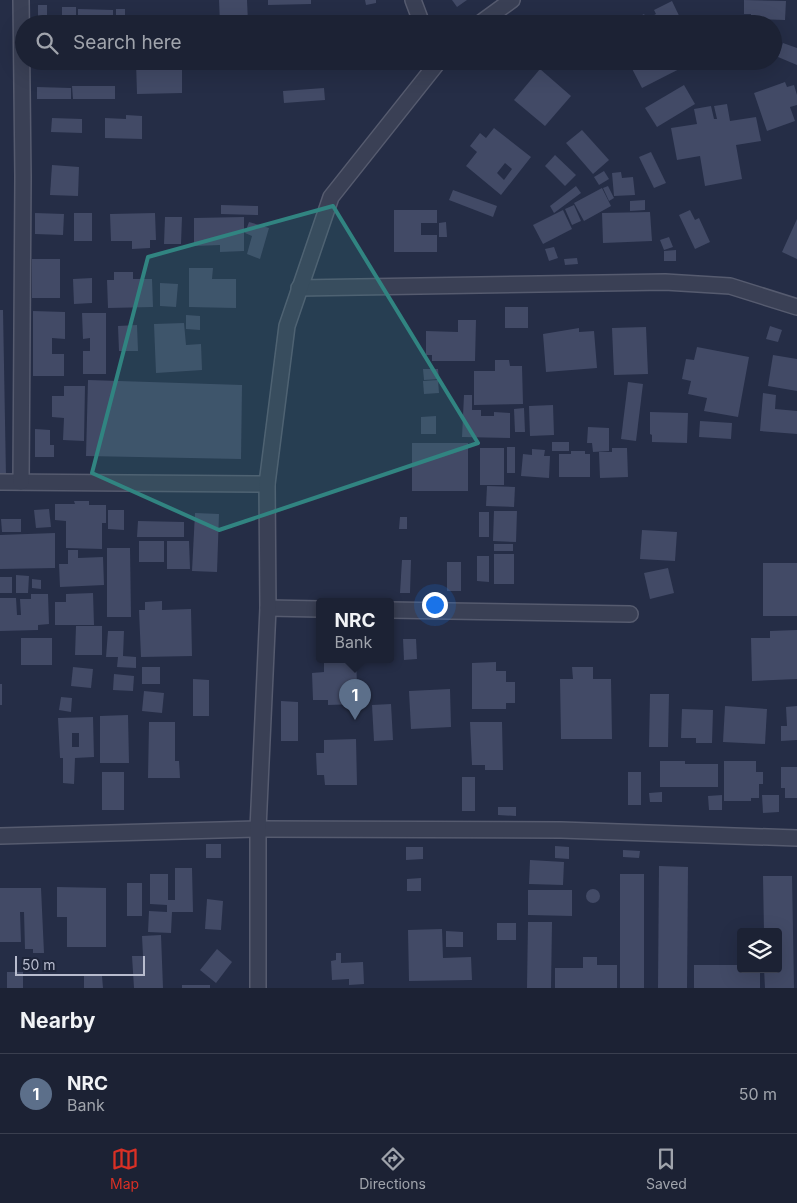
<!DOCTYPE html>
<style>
body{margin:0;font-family:Inter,sans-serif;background:#292f40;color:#f1f3f6}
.controls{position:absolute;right:15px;bottom:15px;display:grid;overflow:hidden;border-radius:5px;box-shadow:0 5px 20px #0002}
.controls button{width:45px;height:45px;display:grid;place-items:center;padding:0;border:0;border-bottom:1px solid #3a3f4f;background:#1c2234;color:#f1f3f6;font:25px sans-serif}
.scale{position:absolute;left:15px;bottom:12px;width:130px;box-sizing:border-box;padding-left:5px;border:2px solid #b8bcce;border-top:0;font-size:14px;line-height:18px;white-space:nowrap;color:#b8bcce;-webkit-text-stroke:4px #1e253a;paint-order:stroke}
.you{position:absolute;left:434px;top:604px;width:18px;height:18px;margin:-12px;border:4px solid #fff;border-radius:50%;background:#1a73e8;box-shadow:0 0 0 8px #1a73e833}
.badge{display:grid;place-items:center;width:32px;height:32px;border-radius:50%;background:#d93025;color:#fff;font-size:16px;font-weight:700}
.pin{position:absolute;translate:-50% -41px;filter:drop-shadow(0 1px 2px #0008)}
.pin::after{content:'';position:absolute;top:26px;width:18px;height:15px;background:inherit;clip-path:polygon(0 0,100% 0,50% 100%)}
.popup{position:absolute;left:316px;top:598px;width:78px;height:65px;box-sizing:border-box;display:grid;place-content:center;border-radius:5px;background:#1c2234;filter:drop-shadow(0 1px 4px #0005);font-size:16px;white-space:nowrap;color:#a0a4ac}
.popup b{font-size:19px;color:#f1f3f6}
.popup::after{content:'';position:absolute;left:50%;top:100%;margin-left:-10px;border:10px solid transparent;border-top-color:#1c2234}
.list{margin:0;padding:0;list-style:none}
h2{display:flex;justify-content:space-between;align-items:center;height:65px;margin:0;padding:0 20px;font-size:21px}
h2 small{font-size:16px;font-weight:400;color:#a0a4ac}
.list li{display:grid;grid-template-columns:32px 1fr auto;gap:15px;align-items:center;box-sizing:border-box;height:80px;padding:0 20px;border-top:1px solid #3a3f4f}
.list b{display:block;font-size:19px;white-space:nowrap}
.list p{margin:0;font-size:16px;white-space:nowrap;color:#a0a4ac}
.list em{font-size:16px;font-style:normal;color:#a0a4ac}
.icon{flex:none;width:28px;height:28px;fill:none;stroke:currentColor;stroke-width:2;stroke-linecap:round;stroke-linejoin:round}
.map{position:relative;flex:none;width:797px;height:988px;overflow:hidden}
.search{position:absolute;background:#1c2234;box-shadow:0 5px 20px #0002;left:15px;right:15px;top:15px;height:55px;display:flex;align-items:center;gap:12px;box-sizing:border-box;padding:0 18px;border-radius:28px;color:#a0a4ac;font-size:19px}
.sheet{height:145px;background:#1c2234}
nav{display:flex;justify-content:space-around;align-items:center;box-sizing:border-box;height:70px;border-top:1px solid #3a3f4f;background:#1c2234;font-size:14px;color:#a0a4ac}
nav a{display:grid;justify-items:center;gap:2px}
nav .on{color:#d93025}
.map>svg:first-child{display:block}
.building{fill:#424a66;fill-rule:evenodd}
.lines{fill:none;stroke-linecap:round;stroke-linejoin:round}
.minor-casing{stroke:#565b6f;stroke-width:18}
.minor{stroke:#3a4055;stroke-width:15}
.marked{fill:#318481;fill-opacity:0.2;stroke:#318481;stroke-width:4;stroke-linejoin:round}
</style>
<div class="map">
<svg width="797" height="988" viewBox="0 0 797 988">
<rect width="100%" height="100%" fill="#252d46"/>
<g class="building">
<path d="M 219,0 L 247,0 L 248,23 L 220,24 Z"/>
<path d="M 268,0 L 311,0 L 311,4 L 268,5 Z"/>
<path d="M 365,0 L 376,0 L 376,3 L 366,5 Z"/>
<path d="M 452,0 L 467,0 L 457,7 Z"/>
<path d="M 744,0 L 786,1 L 785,20 L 751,19 L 751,14 L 744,14 Z"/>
<path d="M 672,1 L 683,24 L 640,24 L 637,18 L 644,14 L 647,19 L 656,14 L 654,10 Z"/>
<rect x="38" y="5" width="9" height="11"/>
<rect x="62" y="7" width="14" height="17"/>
<path d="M 78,9 L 113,10 L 113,24 L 78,24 Z"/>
<path d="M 116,9 L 125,9 L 125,21 L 116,20 Z"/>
<path d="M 181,19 L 181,24 L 135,24 L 135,20 Z"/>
<path d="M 783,43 L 797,48 L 797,65 L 778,57 Z"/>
<path d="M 136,61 L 182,61 L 182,93 L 137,94 Z"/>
<path d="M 628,61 L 695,61 L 642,88 Z"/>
<path d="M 540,69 L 571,96 L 545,126 L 514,100 Z"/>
<path d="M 785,82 L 787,87 L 794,85 L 797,95 L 797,105 L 790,107 L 795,121 L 767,131 L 754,93 Z"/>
<path d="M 684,85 L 695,104 L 657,127 L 645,108 Z"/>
<path d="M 72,86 L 115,86 L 115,99 L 73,99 Z"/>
<path d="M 37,87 L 71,88 L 71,99 L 37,99 Z"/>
<path d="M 324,88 L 325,100 L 284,103 L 283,91 Z"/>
<path d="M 727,104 L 730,121 L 756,117 L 761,141 L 736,145 L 742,179 L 705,186 L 700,156 L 677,160 L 671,128 L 697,124 L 694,109 L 711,106 L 714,119 L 717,119 L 714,106 Z"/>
<path d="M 126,115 L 142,116 L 142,139 L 105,138 L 105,118 L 126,119 Z"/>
<path d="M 52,118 L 82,119 L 82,133 L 51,132 Z"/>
<path d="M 494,128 L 531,157 L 501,195 L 466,166 L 477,152 L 470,146 L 480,133 L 486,138 ZM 505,163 L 512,169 L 504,180 L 497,173 Z"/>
<path d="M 582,130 L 609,160 L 593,174 L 566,143 Z"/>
<path d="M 651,152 L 666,183 L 654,188 L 639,157 Z"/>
<path d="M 555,155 L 576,175 L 565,186 L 545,166 Z"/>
<path d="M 52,165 L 79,167 L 78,196 L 50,195 Z"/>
<path d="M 604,171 L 609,179 L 599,185 L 594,177 Z"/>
<path d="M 621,172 L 622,178 L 633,177 L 635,195 L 614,196 L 612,173 Z"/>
<path d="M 576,186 L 581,193 L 554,213 L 550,206 Z"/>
<path d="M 608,186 L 614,198 L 609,201 L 603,188 Z"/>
<path d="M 602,188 L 611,206 L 584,221 L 574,203 Z"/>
<path d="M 453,190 L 497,206 L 493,217 L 449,200 Z"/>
<path d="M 645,200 L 645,210 L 630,211 L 630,201 Z"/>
<path d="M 221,205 L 258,206 L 258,215 L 221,214 Z"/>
<path d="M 574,205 L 581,221 L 572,225 L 565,209 Z"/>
<path d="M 394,210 L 437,210 L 437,223 L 421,223 L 421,235 L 437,235 L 437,252 L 394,252 Z"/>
<path d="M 563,210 L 572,229 L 543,244 L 533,225 Z"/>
<path d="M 690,210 L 695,220 L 699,218 L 710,242 L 695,249 L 679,215 Z"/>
<path d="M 650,212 L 652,241 L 603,243 L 602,213 Z"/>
<path d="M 35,213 L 64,214 L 63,235 L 35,234 Z"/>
<rect x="74" y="213" width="18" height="28"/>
<path d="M 155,213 L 156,240 L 150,240 L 150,248 L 132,249 L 132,241 L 111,241 L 110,214 Z"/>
<path d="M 165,217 L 182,217 L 181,244 L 164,244 Z"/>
<path d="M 244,217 L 244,251 L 220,252 L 220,245 L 194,246 L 194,218 Z"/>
<path d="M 797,219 L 797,259 L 782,252 Z"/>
<path d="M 249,222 L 269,228 L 260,259 L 247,254 L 252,236 L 245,233 Z"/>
<path d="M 446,222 L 447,237 L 439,237 L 439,223 Z"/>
<path d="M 669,237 L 673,247 L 664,250 L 660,240 Z"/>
<path d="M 554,247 L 558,258 L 549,261 L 545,249 Z"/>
<path d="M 676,250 L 676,261 L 664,261 L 664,251 Z"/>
<path d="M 577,258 L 578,264 L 565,265 L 564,259 Z"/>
<rect x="32" y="259" width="28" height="39"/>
<path d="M 189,268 L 213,268 L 212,279 L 236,279 L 236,308 L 189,307 Z"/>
<path d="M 114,272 L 133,272 L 133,279 L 152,279 L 153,307 L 108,308 L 107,280 L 114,280 Z"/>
<path d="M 92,278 L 92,303 L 74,304 L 73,279 Z"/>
<path d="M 160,283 L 178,284 L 176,307 L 160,306 Z"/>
<rect x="505" y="307" width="23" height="21"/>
<path d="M 0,310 L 3,310 L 6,477 L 0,477 Z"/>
<path d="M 33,311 L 65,312 L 65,339 L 52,338 L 52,354 L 64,354 L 64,376 L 33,376 Z"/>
<path d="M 82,313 L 106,313 L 106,374 L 83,374 L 83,351 L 90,351 L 90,338 L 83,339 Z"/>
<path d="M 186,315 L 200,316 L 200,330 L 186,329 Z"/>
<path d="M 458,320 L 476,320 L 475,361 L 432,361 L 432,355 L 426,355 L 426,331 L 458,332 Z"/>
<path d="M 184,323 L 186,345 L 201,344 L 202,370 L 156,373 L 154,324 Z"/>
<path d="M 137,325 L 138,351 L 119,351 L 118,326 Z"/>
<path d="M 770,326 L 782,330 L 778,342 L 766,339 Z"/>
<path d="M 646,327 L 648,374 L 614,375 L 612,328 Z"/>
<path d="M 579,328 L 579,332 L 594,331 L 597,368 L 546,372 L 543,334 Z"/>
<path d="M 697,347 L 749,357 L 738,417 L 704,411 L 707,398 L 688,394 L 691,381 L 682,379 L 686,359 L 694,360 Z"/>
<path d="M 773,355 L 797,359 L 797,391 L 768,386 Z"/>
<path d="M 495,360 L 509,360 L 510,366 L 522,366 L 523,404 L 474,405 L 474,371 L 495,371 Z"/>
<path d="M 423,369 L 438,369 L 439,379 L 424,380 Z"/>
<path d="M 88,380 L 242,385 L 241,459 L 86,456 Z"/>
<path d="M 438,380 L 439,393 L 424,394 L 423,381 Z"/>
<path d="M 628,382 L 643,384 L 636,441 L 621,439 Z"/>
<path d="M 64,386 L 85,386 L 84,441 L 63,440 L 64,418 L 52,417 L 52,396 L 64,396 Z"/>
<path d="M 763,393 L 776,395 L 775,409 L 797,411 L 797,434 L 760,431 Z"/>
<path d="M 464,395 L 472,395 L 472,410 L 481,410 L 481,416 L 494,416 L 494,412 L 510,413 L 510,438 L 462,437 Z"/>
<path d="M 553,405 L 554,435 L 530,436 L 529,406 Z"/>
<path d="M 524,408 L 525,432 L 515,432 L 514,409 Z"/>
<path d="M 650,412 L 688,413 L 687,443 L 652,442 L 652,435 L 650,434 Z"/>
<path d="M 436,416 L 436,434 L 421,434 L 421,417 Z"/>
<path d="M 700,421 L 732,423 L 731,439 L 699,437 Z"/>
<path d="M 588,427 L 609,428 L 609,451 L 593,452 L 592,443 L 587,443 Z"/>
<path d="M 35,429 L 50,430 L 50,445 L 54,445 L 54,457 L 35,457 Z"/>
<rect x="552" y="442" width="17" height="9"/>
<rect x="412" y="443" width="56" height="48"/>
<rect x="507" y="447" width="8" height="26"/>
<rect x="480" y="448" width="24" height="37"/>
<path d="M 612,448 L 627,448 L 628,477 L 600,478 L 599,452 L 612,452 Z"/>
<path d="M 532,449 L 545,450 L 544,456 L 550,456 L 549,478 L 521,476 L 523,454 L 532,455 Z"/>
<path d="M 571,451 L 585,451 L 585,454 L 590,454 L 590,477 L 559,477 L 559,454 L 571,454 Z"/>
<path d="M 487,486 L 515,487 L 514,507 L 486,506 Z"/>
<path d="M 74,501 L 89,501 L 89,505 L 106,505 L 106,523 L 102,523 L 102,549 L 66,548 L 66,521 L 55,520 L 55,504 L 75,504 Z"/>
<path d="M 49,509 L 51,527 L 36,528 L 34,510 Z"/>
<path d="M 108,510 L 124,510 L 124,530 L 108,529 Z"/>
<path d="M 494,511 L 517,511 L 516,542 L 493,541 Z"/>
<rect x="479" y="512" width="10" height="25"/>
<path d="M 195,513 L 219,514 L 217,572 L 192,571 Z"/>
<path d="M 400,517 L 407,517 L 407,529 L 399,529 Z"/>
<path d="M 1,519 L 21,519 L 21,532 L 2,532 Z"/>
<path d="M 138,521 L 184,522 L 184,537 L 137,537 Z"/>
<path d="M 642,530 L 677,532 L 675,561 L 640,559 Z"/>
<path d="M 55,533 L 55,568 L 0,569 L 0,535 Z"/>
<rect x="139" y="541" width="25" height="21"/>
<path d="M 167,541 L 189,541 L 190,569 L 167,569 Z"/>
<rect x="494" y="544" width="19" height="7"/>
<path d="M 107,548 L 130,548 L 131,617 L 107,617 Z"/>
<path d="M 68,550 L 78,550 L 78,558 L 103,557 L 104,585 L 60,587 L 59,564 L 68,564 Z"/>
<rect x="494" y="554" width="20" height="30"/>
<path d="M 477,556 L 489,556 L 489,582 L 477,581 Z"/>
<path d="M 402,560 L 411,560 L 410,593 L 400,593 Z"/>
<rect x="447" y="562" width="14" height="29"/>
<rect x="763" y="563" width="34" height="53"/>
<path d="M 668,568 L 674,593 L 650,599 L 644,573 Z"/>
<path d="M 16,575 L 29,576 L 28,593 L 16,593 Z"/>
<rect x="0" y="577" width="12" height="16"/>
<path d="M 32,579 L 41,580 L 41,589 L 32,588 Z"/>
<path d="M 93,593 L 94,625 L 55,625 L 55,602 L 66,602 L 66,594 Z"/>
<path d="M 31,594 L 48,594 L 49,624 L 38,625 L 38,630 L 0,631 L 0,598 L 16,598 L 17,615 L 21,615 L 20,599 L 31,599 Z"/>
<path d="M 162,601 L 162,610 L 191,609 L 192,656 L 141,657 L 139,610 L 145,610 L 145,602 Z"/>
<path d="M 76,626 L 102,626 L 102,655 L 75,655 Z"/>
<path d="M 797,630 L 797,679 L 752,681 L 751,638 L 770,638 L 770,631 Z"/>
<path d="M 108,631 L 124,631 L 123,656 L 136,657 L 136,668 L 117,667 L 118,657 L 106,657 Z"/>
<rect x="21" y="638" width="31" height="27"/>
<path d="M 403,639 L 416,639 L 417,659 L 404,660 Z"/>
<path d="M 324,661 L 356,661 L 358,704 L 328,705 L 328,700 L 313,700 L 312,673 L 324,672 Z"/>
<path d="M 496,662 L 496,671 L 506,671 L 506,682 L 515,682 L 515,703 L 506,703 L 506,709 L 472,709 L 472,663 Z"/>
<path d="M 73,667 L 93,669 L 91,688 L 71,686 Z"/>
<rect x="142" y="667" width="18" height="17"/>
<path d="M 572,667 L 593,667 L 593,679 L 611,679 L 612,739 L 561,739 L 560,679 L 573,679 Z"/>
<path d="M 114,674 L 134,676 L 133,691 L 113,690 Z"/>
<path d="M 193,679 L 209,680 L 209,716 L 193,716 Z"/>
<rect x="0" y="684" width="2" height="21"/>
<path d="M 450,689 L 451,727 L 411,729 L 409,691 Z"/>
<path d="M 144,691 L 164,693 L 162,713 L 142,711 Z"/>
<path d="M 650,694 L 669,694 L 668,747 L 649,747 Z"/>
<path d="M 61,697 L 72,698 L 71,712 L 59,710 Z"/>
<path d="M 281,701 L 298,702 L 298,741 L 281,741 Z"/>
<path d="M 391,704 L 393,740 L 374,741 L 372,705 Z"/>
<path d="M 725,706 L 767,709 L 765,744 L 723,742 Z"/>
<path d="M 797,706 L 797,740 L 781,741 L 781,726 L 787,726 L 786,707 Z"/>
<path d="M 682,709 L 713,710 L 712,743 L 696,743 L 696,738 L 681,738 Z"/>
<path d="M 128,715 L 129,763 L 100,763 L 100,716 Z"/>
<path d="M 93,717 L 94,757 L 75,758 L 74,784 L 63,783 L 63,758 L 60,758 L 58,718 ZM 72,733 L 79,733 L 79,747 L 72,747 Z"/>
<path d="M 149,722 L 175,722 L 175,761 L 179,761 L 180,778 L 148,778 Z"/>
<path d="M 470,722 L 502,722 L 503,770 L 485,770 L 485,765 L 472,765 Z"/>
<path d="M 356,739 L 357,785 L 325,785 L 324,775 L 317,775 L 316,753 L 324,753 L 324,740 Z"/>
<path d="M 660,761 L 685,761 L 685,764 L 718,764 L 718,787 L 660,787 Z"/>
<path d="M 724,761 L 756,761 L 756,772 L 763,772 L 763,784 L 759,784 L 759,798 L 751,798 L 751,801 L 724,801 Z"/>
<path d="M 781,767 L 797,767 L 797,798 L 785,798 L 785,788 L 781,788 Z"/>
<rect x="102" y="772" width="22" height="38"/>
<rect x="628" y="772" width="13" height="33"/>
<rect x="462" y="777" width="13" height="34"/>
<path d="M 662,792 L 662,802 L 650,802 L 649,793 Z"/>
<path d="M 722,795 L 722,810 L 709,810 L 708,796 Z"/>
<path d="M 762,795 L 779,795 L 779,812 L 763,813 Z"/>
<path d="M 498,807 L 516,807 L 516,816 L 498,815 Z"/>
<rect x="206" y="844" width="15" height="14"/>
<path d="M 555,846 L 569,847 L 569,859 L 555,858 Z"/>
<path d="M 406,847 L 423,847 L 423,859 L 406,860 Z"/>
<path d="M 623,850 L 640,851 L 639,858 L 623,857 Z"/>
<path d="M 530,860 L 564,862 L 563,885 L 529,884 Z"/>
<path d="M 659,866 L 688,867 L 687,988 L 658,988 Z"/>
<path d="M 175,868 L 192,868 L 193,912 L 172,912 L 171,933 L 148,932 L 149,911 L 167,912 L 167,905 L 150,904 L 150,874 L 168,874 L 168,900 L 175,900 Z"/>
<rect x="620" y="874" width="24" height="114"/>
<path d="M 763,876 L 792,876 L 794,988 L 765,988 L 764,969 L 778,969 L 778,932 L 764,932 Z"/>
<path d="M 421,878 L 421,891 L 407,891 L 407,879 Z"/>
<rect x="127" y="883" width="15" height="33"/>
<path d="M 57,887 L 106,888 L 106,947 L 67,947 L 67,917 L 57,917 Z"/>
<path d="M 0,888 L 41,888 L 44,953 L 33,953 L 33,949 L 25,949 L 24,912 L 20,912 L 21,942 L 0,942 Z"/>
<circle cx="593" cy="896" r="7"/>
<path d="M 528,890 L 572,890 L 572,916 L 528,915 Z"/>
<path d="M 207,899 L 223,901 L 221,930 L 205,929 Z"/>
<path d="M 528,922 L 552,922 L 551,988 L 527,988 Z"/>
<rect x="497" y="923" width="19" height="17"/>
<path d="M 442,929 L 443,958 L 471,957 L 472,980 L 409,981 L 408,930 Z"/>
<path d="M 446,931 L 463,932 L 463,947 L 446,947 Z"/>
<path d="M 161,935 L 163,988 L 134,988 L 132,956 L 143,956 L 142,936 Z"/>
<path d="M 217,949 L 232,962 L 216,983 L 200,970 Z"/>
<path d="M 336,953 L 341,953 L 341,963 L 363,962 L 364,984 L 349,985 L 349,979 L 332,980 L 331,961 L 336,960 Z"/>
<path d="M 583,957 L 597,957 L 597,965 L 617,965 L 617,988 L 555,988 L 555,968 L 583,968 Z"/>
<path d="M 694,965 L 741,965 L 741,969 L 760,969 L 760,988 L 694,988 Z"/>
<rect x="7" y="972" width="16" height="16"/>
<path d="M 84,976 L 102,976 L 103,988 L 84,988 Z"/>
<rect x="182" y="985" width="28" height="3"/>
</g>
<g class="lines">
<defs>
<g id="minor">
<path d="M 413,0 L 422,24"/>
<path d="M 479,24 L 512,0"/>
<path d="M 299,288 L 665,282 L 730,286 L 797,307"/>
<path d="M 0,482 L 267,484"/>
<path d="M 21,482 L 23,177 L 21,0"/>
<path d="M 268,608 L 320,609"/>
<path d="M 390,610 L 630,614"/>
<path d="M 0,836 L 258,829 L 561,830 L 797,838"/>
<path d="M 258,988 L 258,829 L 268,608 L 267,484 L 287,326 L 331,197 L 439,61"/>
</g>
</defs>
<use href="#minor" class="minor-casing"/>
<use href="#minor" class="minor"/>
</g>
<path class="marked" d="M 333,206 L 478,443 L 219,530 L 92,473 L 148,257 Z"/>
</svg>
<div class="controls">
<button><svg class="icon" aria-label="layers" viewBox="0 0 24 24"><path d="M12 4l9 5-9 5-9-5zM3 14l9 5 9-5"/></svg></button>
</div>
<div class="scale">50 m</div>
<div class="you"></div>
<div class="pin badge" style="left:355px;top:720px;background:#5c6f8a">1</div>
<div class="popup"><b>NRC</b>Bank</div>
<div class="search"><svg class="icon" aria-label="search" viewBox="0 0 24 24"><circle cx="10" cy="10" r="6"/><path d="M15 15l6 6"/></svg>Search here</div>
</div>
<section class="sheet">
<h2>Nearby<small></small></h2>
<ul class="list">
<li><span class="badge" style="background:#5c6f8a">1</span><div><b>NRC</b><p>Bank</p></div><em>50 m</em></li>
</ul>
</section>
<nav>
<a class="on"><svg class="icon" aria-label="map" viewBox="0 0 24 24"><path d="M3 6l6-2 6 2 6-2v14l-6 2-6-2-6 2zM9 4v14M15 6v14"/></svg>Map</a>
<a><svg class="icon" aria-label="directions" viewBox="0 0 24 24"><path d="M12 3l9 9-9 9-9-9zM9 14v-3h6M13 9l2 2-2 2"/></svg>Directions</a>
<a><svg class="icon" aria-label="saved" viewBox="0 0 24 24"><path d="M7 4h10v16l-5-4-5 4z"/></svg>Saved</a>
</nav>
